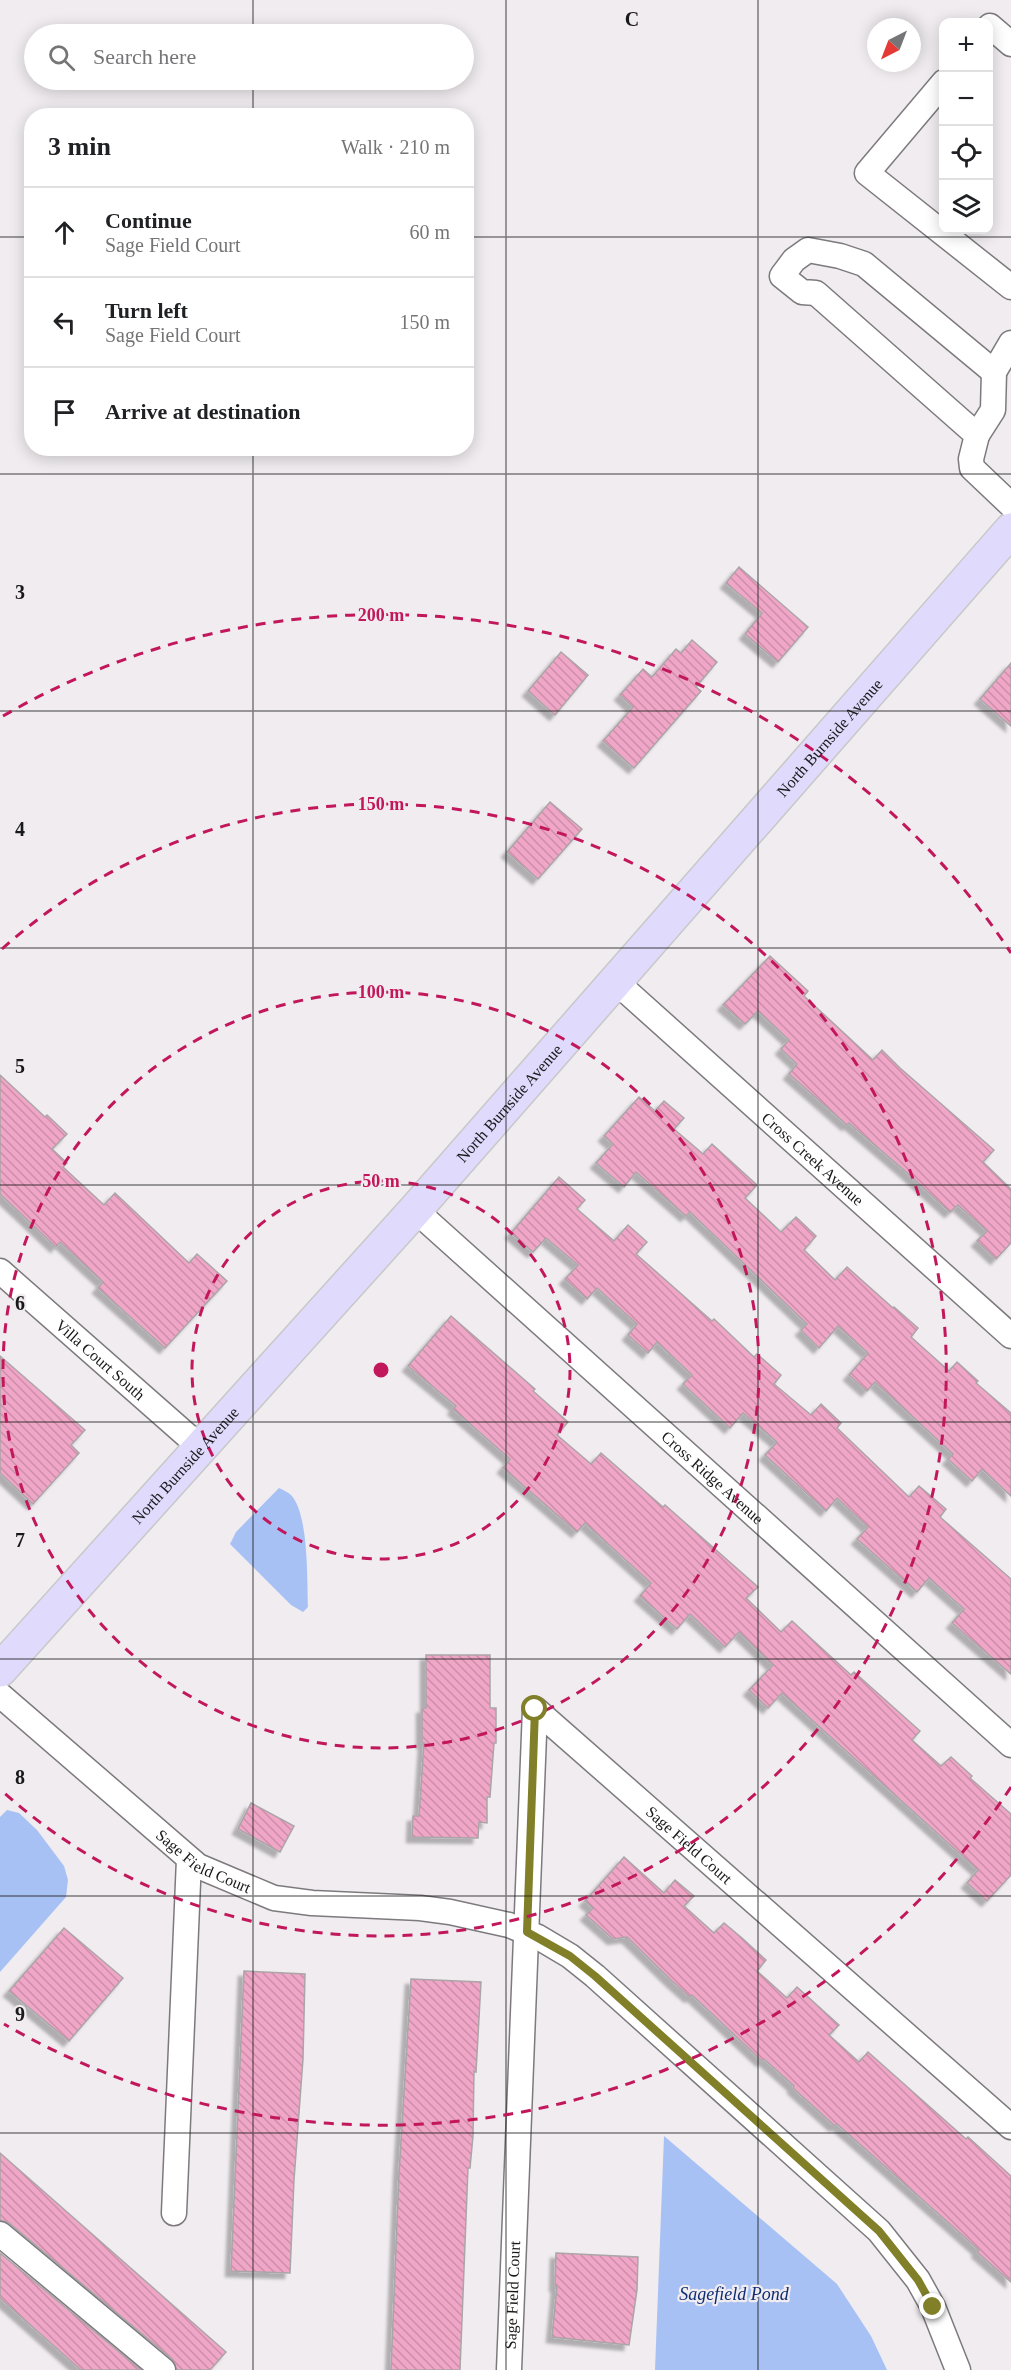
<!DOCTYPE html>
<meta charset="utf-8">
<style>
body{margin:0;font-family:Georgia,serif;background:#f2f2f2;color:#202124}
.controls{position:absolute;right:18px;top:18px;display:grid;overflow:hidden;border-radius:12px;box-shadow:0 3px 15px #0003}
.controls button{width:54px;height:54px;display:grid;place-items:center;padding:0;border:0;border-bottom:2px solid #e0e0e0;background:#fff;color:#202124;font:30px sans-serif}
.compass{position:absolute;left:867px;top:18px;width:54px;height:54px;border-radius:50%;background:#fff;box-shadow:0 3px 15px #0003;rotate:222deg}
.stop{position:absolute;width:18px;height:18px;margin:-14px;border:4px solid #818029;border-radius:50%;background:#fff}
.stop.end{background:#818029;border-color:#fff;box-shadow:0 2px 6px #0008}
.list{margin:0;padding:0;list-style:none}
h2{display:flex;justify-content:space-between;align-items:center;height:78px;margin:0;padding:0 24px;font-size:26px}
h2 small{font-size:20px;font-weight:400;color:#757577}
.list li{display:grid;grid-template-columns:39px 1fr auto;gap:18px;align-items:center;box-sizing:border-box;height:90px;padding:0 24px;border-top:2px solid #e0e0e0}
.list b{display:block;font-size:22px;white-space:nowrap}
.list p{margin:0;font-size:20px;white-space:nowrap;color:#757577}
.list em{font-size:20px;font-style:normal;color:#757577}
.icon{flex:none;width:33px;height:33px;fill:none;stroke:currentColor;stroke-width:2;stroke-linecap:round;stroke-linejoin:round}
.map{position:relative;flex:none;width:1011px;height:2370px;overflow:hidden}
.search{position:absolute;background:#fff;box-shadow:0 3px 15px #0003;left:24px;top:24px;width:450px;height:66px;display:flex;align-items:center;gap:15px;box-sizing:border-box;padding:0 21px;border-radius:33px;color:#757577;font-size:22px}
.panel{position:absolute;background:#fff;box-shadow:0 3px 15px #0003;left:24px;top:108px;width:450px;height:348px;border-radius:24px}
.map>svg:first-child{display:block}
.water{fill:#a8c1f4}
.building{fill:url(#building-back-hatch);stroke:#aba5a8;stroke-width:1.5;filter:url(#shadow)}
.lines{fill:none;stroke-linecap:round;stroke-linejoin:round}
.minor-casing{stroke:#7d7a7e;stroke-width:27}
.primary-casing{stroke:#c8c8c8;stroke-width:36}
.minor{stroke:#fff;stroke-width:24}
.primary{stroke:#e0dafc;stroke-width:33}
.route{stroke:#818029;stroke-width:8}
.grid{fill:none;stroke:#1a191a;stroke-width:1.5;stroke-opacity:0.55}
.ring{fill:none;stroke:#c2185b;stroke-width:3;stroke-dasharray:10 8}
.labels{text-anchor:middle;stroke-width:4.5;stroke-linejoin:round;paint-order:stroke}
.street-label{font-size:16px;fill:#1a191a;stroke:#f0ecf0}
.water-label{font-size:18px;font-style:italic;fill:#0f2d73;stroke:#f0ecf0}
.grid-label{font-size:20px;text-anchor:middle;font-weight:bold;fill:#1a191a;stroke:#f0ecf0;stroke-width:4.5;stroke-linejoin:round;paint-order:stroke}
.centre{fill:#c2185b;stroke:#f0ecf0;stroke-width:3}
.ring-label{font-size:18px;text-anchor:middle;font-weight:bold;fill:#c2185b;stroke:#f0ecf0;stroke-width:4.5;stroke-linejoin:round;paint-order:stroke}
</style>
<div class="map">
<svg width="1011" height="2370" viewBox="0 0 1011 2370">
<defs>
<pattern id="building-back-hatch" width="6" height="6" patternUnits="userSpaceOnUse" patternTransform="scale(1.5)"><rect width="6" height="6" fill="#f0a6c6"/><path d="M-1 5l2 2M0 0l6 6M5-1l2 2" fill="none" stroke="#cd8eaa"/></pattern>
<filter id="shadow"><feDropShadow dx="-5.5" dy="5.5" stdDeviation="1.5" flood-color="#0004"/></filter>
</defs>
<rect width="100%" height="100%" fill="#f0ecf0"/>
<g class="water">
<path d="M 279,1488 C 283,1490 288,1492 291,1495 C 309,1514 307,1581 308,1607 L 303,1612 L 291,1605 L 230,1544 L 236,1532 Z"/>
<path d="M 7,1810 L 19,1813 L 37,1830 L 64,1866 L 68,1880 L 66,1897 L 0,1972 L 0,1817 Z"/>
<path d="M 664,2136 L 837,2284 L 871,2336 L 887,2370 L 655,2370 Z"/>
</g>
<g class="building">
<path d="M 739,567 L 808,627 L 778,662 L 745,634 L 762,613 L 726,583 Z"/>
<path d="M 692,640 L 717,662 L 696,687 L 701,691 L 634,768 L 603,741 L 633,707 L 620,695 L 643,669 L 652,677 L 676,649 L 681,653 Z"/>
<path d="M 561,652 L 588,675 L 555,715 L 528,691 Z"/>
<path d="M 1011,663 L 1011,726 L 980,699 Z"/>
<path d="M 550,802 L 582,829 L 538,879 L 507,852 Z"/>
<path d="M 770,956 L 808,991 L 804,996 L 873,1060 L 882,1050 L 900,1068 L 994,1150 L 983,1162 L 1011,1189 L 1011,1243 L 996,1259 L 977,1241 L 987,1231 L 958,1205 L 950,1212 L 905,1171 L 849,1123 L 847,1125 L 789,1074 L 797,1064 L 781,1049 L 789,1040 L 758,1011 L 745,1024 L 723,1005 Z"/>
<path d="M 0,1075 L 45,1117 L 47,1115 L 67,1134 L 52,1149 L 67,1163 L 63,1167 L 104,1205 L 115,1193 L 189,1263 L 197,1254 L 227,1281 L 165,1348 L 98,1288 L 103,1282 L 60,1242 L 56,1247 L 0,1194 Z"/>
<path d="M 639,1097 L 655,1111 L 664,1101 L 684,1118 L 674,1129 L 703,1154 L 712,1144 L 757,1185 L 745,1198 L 781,1232 L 796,1217 L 816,1236 L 804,1250 L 835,1280 L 847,1267 L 893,1308 L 894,1307 L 918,1328 L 911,1337 L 949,1371 L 957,1362 L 978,1381 L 976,1383 L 1011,1413 L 1011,1496 L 982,1469 L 972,1481 L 948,1459 L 953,1454 L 875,1382 L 867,1391 L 849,1375 L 868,1353 L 838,1326 L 819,1348 L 801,1330 L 807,1324 L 690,1212 L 686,1216 L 636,1172 L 624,1187 L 596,1163 L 613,1144 L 604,1136 Z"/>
<path d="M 559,1177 L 585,1200 L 577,1209 L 614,1241 L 628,1225 L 647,1242 L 636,1254 L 712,1321 L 714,1319 L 754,1357 L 757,1354 L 781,1375 L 774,1384 L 811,1415 L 821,1404 L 841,1423 L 837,1428 L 909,1497 L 919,1486 L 946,1509 L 940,1517 L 1011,1579 L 1011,1674 L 952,1623 L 964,1609 L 929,1578 L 917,1592 L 857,1539 L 868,1527 L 837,1498 L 826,1511 L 765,1455 L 777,1442 L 743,1413 L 730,1428 L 683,1384 L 692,1375 L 657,1342 L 648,1353 L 628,1335 L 637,1324 L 597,1288 L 587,1299 L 565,1279 L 578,1265 L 546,1238 L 533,1252 L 511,1233 Z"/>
<path d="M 451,1316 L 535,1389 L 533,1391 L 568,1422 L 557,1435 L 591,1464 L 601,1453 L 663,1507 L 665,1505 L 758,1587 L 746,1598 L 781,1632 L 792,1621 L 851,1675 L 854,1672 L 920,1731 L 912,1740 L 941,1766 L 951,1757 L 972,1776 L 970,1778 L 1011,1814 L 1011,1875 L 987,1901 L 967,1883 L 978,1870 L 782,1693 L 768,1708 L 749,1690 L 773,1665 L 739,1632 L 725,1647 L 690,1614 L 677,1629 L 640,1596 L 651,1583 L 585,1523 L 577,1532 L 503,1468 L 510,1459 L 453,1409 L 456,1406 L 408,1366 Z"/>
<path d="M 0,1356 L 85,1430 L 71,1445 L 79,1453 L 33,1504 L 0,1473 Z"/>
<path d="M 426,1655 L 490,1655 L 490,1708 L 496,1708 L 496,1743 L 494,1743 L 490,1797 L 487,1797 L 487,1823 L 479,1822 L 478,1838 L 412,1837 L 413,1816 L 419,1816 L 424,1743 L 422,1743 L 422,1708 L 426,1708 Z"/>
<path d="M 251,1803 L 294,1826 L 280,1852 L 238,1829 Z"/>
<path d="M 624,1857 L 664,1893 L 675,1880 L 694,1896 L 684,1906 L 714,1933 L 724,1923 L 742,1938 L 766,1960 L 757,1971 L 787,1998 L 797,1987 L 839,2025 L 829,2035 L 859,2062 L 868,2052 L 966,2139 L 968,2137 L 1011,2176 L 1011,2282 L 977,2252 L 979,2250 L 942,2217 L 837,2124 L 835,2126 L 793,2088 L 794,2086 L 764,2059 L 762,2061 L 692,1995 L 690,1997 L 672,1981 L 627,1937 L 613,1939 L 586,1915 L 593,1908 L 585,1901 Z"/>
<path d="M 64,1928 L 123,1978 L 69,2041 L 9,1991 Z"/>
<path d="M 244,1971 L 305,1974 L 303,2059 L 294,2180 L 290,2273 L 231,2271 Z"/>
<path d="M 411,1979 L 481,1982 L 476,2072 L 474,2071 L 473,2136 L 470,2168 L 468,2168 L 460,2370 L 391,2370 L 399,2174 Z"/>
<path d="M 0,2153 L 226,2352 L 210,2370 L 177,2370 L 172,2359 L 9,2223 L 0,2220 Z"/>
<path d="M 0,2253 L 141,2370 L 81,2370 L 0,2298 Z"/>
<path d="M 556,2253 L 638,2257 L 637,2290 L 629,2345 L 552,2337 L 557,2286 L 555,2286 Z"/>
</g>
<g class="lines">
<defs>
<g id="minor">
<path d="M 988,28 L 990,26 L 1011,44"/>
<path d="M 944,82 L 867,173 L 1011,287"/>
<path d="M 1011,343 L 994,372 L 864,264 L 840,256 L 808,250 L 794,260 L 782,276 L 802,292 L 816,293 L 977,435 L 971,459 L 972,468 L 1011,505"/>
<path d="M 977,435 L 993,410 L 994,372"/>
<path id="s1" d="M 615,981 L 1011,1336"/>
<path id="s2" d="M 415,1210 L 1011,1745"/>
<path id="s3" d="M 0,1271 L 200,1447"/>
<path id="s4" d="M 0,1695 L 198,1866 L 274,1898 L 312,1903 L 420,1908 L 450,1912 L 509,1925 L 538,1937 L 570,1956 L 595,1976 L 879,2231 L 918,2280 L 933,2307 L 958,2370"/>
<path d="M 174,2213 L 189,1859"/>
<path d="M 0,2234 L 163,2370"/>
<path id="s5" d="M 509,2370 L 535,1709 L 1011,2127"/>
</g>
<g id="primary">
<path id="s6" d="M 0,1670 L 415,1210 L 1011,530"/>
</g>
</defs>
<use href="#minor" class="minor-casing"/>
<use href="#primary" class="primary-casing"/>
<use href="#minor" class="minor"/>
<use href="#primary" class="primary"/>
</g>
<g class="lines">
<path class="route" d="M 535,1709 L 527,1932 L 570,1956 L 595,1976 L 879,2231 L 918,2280 L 933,2307"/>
</g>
<path class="grid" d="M 253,0 L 253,34M 506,0 L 506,2370M 758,0 L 758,2370M 253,80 L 253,116M 0,237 L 32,237M 466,237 L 1011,237M 253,448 L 253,2370M 0,474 L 1011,474M 0,711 L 1011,711M 0,948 L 1011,948M 0,1185 L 1011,1185M 0,1422 L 1011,1422M 0,1659 L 1011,1659M 0,1896 L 1011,1896M 0,2133 L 1011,2133"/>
<g class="ring">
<circle cx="381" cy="1370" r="189"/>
<circle cx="381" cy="1370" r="378"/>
<path d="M2 949A566 566 0 1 1 2 1791"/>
<path d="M1011 1787A755 755 0 0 1 4 2024M3 716A755 755 0 0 1 1011 953"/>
</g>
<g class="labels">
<g class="street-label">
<text dy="6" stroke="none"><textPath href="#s6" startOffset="1248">North Burnside Avenue</textPath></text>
<text dy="6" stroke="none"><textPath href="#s6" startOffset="762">North Burnside Avenue</textPath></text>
<text dy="6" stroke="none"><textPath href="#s1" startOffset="266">Cross Creek Avenue</textPath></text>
<text dy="6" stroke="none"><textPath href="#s3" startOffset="134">Villa Court South</textPath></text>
<text dy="6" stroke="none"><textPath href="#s6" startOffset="276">North Burnside Avenue</textPath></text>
<text dy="6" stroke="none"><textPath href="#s2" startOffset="400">Cross Ridge Avenue</textPath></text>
<text dy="6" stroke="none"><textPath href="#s5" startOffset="867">Sage Field Court</textPath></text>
<text dy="6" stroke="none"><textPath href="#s4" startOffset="264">Sage Field Court</textPath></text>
<text dy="6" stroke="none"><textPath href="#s5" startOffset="75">Sage Field Court</textPath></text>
</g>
<g class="water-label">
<text x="734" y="2300">Sagefield Pond</text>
</g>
</g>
<g class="grid-label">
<text x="632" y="26">C</text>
<text x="20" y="599">3</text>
<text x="20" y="836">4</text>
<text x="20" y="1073">5</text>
<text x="20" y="1310">6</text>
<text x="20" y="1547">7</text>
<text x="20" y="1784">8</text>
<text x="20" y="2021">9</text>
</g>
<circle cx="381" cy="1370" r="9" class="centre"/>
<g class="ring-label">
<text x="381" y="621">200 m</text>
<text x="381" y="810">150 m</text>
<text x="381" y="998">100 m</text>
<text x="381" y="1187">50 m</text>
</g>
</svg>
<div class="controls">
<button>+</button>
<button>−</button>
<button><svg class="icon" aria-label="locate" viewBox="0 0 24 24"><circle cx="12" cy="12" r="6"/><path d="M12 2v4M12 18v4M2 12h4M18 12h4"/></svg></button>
<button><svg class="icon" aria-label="layers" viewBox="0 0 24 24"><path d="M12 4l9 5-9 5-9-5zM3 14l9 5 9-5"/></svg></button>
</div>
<svg class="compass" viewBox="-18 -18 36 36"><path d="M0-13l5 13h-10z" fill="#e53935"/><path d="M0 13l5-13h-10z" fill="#757577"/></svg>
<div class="stop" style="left:535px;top:1709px"></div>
<div class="stop end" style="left:933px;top:2307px"></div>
<div class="search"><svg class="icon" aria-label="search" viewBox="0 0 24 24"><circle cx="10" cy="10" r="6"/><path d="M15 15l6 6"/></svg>Search here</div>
<section class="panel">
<h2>3 min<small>Walk · 210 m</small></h2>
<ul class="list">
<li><svg class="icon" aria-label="ahead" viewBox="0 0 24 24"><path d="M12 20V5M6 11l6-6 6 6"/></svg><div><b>Continue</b><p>Sage Field Court</p></div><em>60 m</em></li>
<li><svg class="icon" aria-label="left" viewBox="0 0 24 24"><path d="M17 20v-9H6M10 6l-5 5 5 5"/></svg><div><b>Turn left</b><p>Sage Field Court</p></div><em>150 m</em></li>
<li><svg class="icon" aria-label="arrive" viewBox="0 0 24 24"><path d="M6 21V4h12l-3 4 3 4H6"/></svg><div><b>Arrive at destination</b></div></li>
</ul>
</section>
</div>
